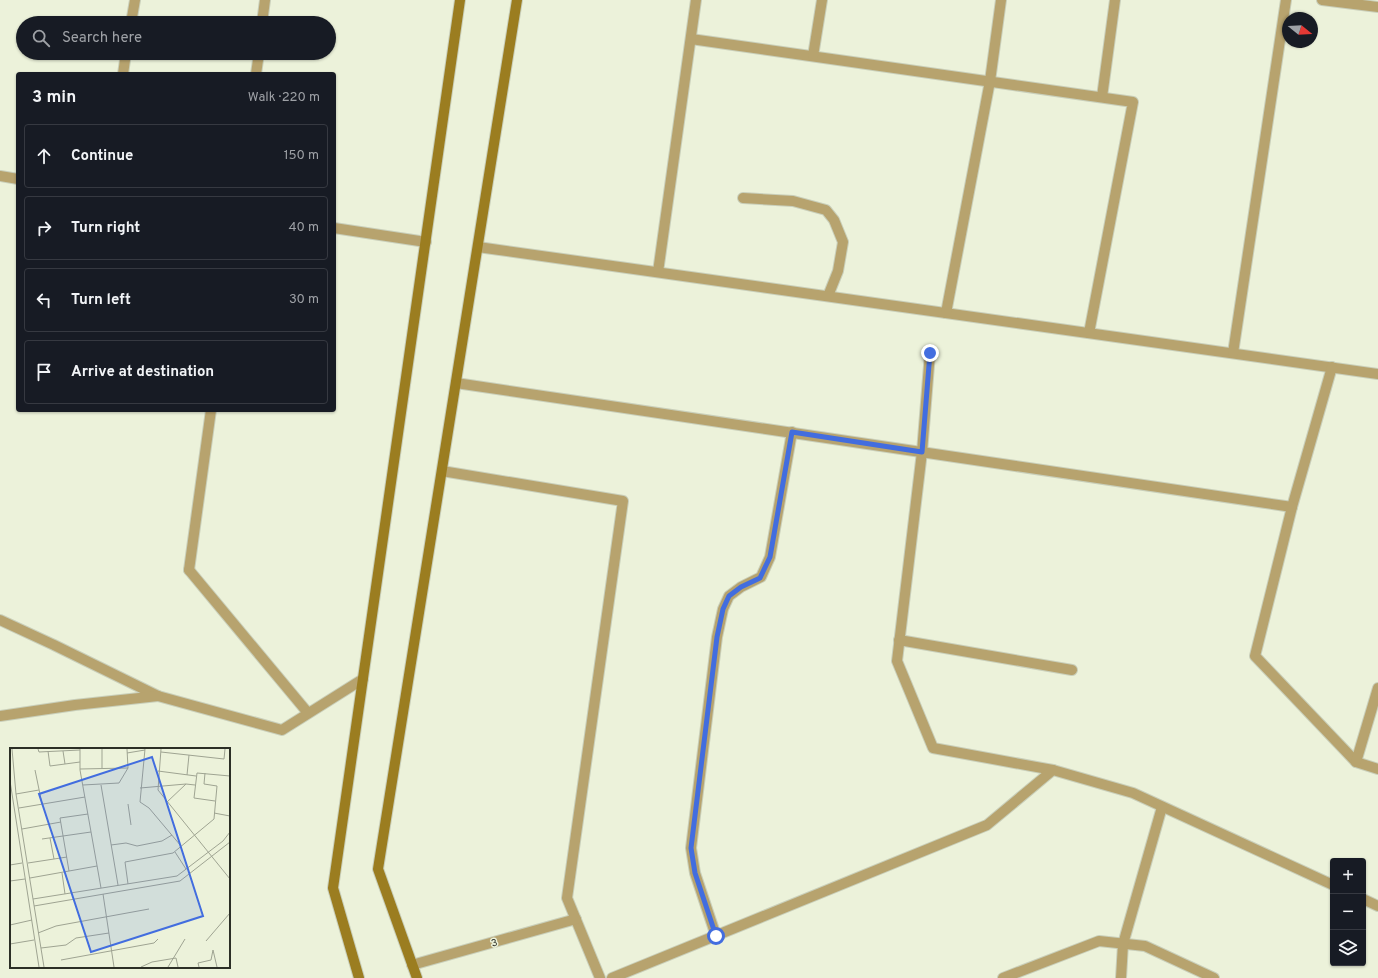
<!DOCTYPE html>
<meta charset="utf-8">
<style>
body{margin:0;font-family:Overpass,sans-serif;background:#20242c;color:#f1f3f6}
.controls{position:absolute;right:12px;bottom:12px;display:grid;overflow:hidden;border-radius:4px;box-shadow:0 1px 3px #0004}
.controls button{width:36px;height:36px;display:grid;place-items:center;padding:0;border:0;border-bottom:1px solid #363941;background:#171b24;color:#f1f3f6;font:20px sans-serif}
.compass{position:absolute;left:1282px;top:12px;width:36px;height:36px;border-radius:50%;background:#171b24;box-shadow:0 1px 3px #0004;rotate:108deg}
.stop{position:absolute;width:12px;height:12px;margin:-9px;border:3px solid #426ddf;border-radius:50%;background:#fff}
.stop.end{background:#426ddf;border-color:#fff;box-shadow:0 1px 4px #0008}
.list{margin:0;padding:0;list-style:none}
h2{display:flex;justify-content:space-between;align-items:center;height:52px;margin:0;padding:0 16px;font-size:17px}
h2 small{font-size:13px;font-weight:400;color:#9ea1a6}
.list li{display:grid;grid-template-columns:26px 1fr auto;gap:12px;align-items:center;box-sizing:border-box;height:64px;margin:0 8px 8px;padding:0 8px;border:1px solid #363941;border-radius:4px}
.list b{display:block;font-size:15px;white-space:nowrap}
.list em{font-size:13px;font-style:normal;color:#9ea1a6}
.icon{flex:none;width:22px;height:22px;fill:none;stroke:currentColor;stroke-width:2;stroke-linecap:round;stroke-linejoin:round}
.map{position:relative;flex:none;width:1378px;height:978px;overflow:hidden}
.search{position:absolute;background:#171b24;box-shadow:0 1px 3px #0004;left:16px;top:16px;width:320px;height:44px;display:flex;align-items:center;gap:10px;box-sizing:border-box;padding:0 14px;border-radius:22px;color:#9ea1a6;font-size:15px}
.panel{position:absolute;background:#171b24;box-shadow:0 1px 3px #0004;left:16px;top:72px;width:320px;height:340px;border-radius:4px}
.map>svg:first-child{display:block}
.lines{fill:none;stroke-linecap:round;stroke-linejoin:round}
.lane-casing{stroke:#c9cfba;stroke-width:12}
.street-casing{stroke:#c9cfba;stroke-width:12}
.secondary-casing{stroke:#c9cfba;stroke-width:12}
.lane{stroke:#b7a36e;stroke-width:10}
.street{stroke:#b7a36e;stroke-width:10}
.secondary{stroke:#9b7d20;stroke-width:10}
.route{stroke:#426ddf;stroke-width:5}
.labels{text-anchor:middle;stroke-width:3;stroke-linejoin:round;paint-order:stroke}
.street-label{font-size:10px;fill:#2c2f26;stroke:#ecf2da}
.inset-road{fill:none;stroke:#9fa492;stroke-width:1}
.view{fill:#426ddf;fill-opacity:0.15;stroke:#426ddf;stroke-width:2}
.inset-edge{fill:none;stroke:#2c2f26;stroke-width:2}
</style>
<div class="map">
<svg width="1378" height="978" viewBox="0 0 1378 978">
<rect width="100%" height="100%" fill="#ecf2da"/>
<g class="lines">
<defs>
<g id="lane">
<path d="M 743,198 L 793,201 L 826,210 L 834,220 L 843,242 L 838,271 L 828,296"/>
<path d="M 930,353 L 922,452 L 897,661 L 933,748 L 1053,770"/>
<path d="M 189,570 L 308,713"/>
<path d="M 0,620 L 54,645 L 158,696 L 282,730 L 363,679"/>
<path d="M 0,716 L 75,705 L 158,696"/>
</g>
<g id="street">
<path d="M 1322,0 L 1378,7"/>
<path d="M 131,23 L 135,0"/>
<path d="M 262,23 L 265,0"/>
<path d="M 691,39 L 1133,102 L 1089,333"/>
<path d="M 813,56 L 822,0"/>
<path d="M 123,74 L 126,53"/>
<path d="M 256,74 L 259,53"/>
<path d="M 1102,97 L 1115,0"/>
<path d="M 0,176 L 18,179"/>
<path d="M 334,228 L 426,242"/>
<path d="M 478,247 L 1378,374"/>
<path d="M 658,272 L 696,0"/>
<path d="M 946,313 L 990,81 L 1001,0"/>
<path d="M 1233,353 L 1286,0"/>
<path d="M 1332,367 L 1292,507 L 1255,656 L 1356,762 L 1378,769"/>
<path d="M 456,383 L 1292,507"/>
<path d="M 442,471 L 623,501 L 567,898 L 600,978"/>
<path d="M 189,570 L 211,410"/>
<path d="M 899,640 L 1072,670"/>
<path d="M 1356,762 L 1378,688"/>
<path d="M 1363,899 L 1378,906"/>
<path d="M 716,936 L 695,873 L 691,848 L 717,637 L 723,609 L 729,596 L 741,587 L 761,577 L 770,557 L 792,432"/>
<path d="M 412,965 L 576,919"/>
<path d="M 612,978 L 987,825 L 1053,770 L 1133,793 L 1333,885"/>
<path d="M 1003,978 L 1099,941 L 1145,946 L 1214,978"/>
<path d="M 1121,978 L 1123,944 L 1162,807"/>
</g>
<g id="secondary">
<path d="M 359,978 L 333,888 L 460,0"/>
<path d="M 417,978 L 378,869 L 517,0"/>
</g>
</defs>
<use href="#lane" class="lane-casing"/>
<use href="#street" class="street-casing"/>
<use href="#secondary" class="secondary-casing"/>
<use href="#lane" class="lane"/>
<use href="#street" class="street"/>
<use href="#secondary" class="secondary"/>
</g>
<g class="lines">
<path class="route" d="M 716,936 L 695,873 L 691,848 L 717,637 L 723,609 L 729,596 L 741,587 L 760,578 L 770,557 L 792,432 L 922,452 L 930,353"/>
</g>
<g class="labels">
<g class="street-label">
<text transform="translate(494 942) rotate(-16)" y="4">3</text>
</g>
</g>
<g transform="translate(10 748)">
<rect width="220" height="220" fill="#ecf2da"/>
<path class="inset-road" d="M 2,1 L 6,46 L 34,219M 28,1 L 29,4 L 70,2M 70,1 L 70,22 L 91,140M 92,1 L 92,20M 135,1 L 130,54 L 139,60 L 171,98M 151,1 L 148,42 L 220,131M 38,3 L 40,18 L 70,14M 53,3 L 55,16M 151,4 L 214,11 L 215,1M 117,5 L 135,2M 70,21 L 118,20M 25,22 L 32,56M 148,23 L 186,28M 177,27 L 179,7M 0,33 L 29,219M 73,37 L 109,35 L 118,20 L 117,1M 91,37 L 108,137M 130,40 L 176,36M 6,46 L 29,42M 205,53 L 184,50 L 187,25 L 220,28M 157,54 L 176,36 L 185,37M 118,56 L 121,77M 9,60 L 75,49M 204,65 L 220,68M 12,81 L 51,74M 40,90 L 44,111M 32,91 L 81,84M 101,97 L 116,95 L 127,98 L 152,93 L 162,87M 165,104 L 176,121M 18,115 L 57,109M 0,117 L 12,115M 59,123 L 50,70 L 78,66M 52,125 L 55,146M 20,130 L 87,118M 0,133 L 15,131M 118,136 L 115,114 L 163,105 L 204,71 L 207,38 L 194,36 L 195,25M 93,146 L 104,219M 23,151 L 167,128 L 213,93 L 220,84M 24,158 L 170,133 L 220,94M 0,177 L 22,172M 28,185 L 46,178 L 139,161M 196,193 L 220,165M 0,196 L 24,192M 31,200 L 56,197 L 66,190 L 99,185M 51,212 L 144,195 L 148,191M 131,219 L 142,214 L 166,210 L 168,219M 158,219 L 175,191M 189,219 L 188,215 L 201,212 L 203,202 L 207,219"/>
<path class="view" d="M 142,9 L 193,168 L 81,204 L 29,46 Z"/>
<rect width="220" height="220" class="inset-edge"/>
</g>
</svg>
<div class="controls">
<button>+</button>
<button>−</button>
<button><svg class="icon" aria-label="layers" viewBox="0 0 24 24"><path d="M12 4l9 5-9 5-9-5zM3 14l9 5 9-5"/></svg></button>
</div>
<svg class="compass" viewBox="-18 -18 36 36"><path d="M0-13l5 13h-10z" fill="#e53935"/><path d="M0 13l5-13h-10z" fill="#9ea1a6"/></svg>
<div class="stop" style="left:716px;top:936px"></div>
<div class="stop end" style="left:930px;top:353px"></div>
<div class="search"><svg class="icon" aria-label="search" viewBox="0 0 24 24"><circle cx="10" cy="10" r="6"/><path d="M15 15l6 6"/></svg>Search here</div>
<section class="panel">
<h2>3 min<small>Walk · 220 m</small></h2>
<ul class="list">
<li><svg class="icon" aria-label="ahead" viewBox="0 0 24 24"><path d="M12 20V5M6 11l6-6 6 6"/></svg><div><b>Continue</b></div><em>150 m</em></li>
<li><svg class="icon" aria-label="right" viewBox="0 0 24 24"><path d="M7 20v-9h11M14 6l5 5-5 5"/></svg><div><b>Turn right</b></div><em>40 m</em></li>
<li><svg class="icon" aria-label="left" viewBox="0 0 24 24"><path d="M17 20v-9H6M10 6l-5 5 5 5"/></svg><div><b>Turn left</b></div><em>30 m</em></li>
<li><svg class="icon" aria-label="arrive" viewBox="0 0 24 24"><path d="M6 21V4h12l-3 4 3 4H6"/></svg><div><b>Arrive at destination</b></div></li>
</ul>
</section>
</div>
